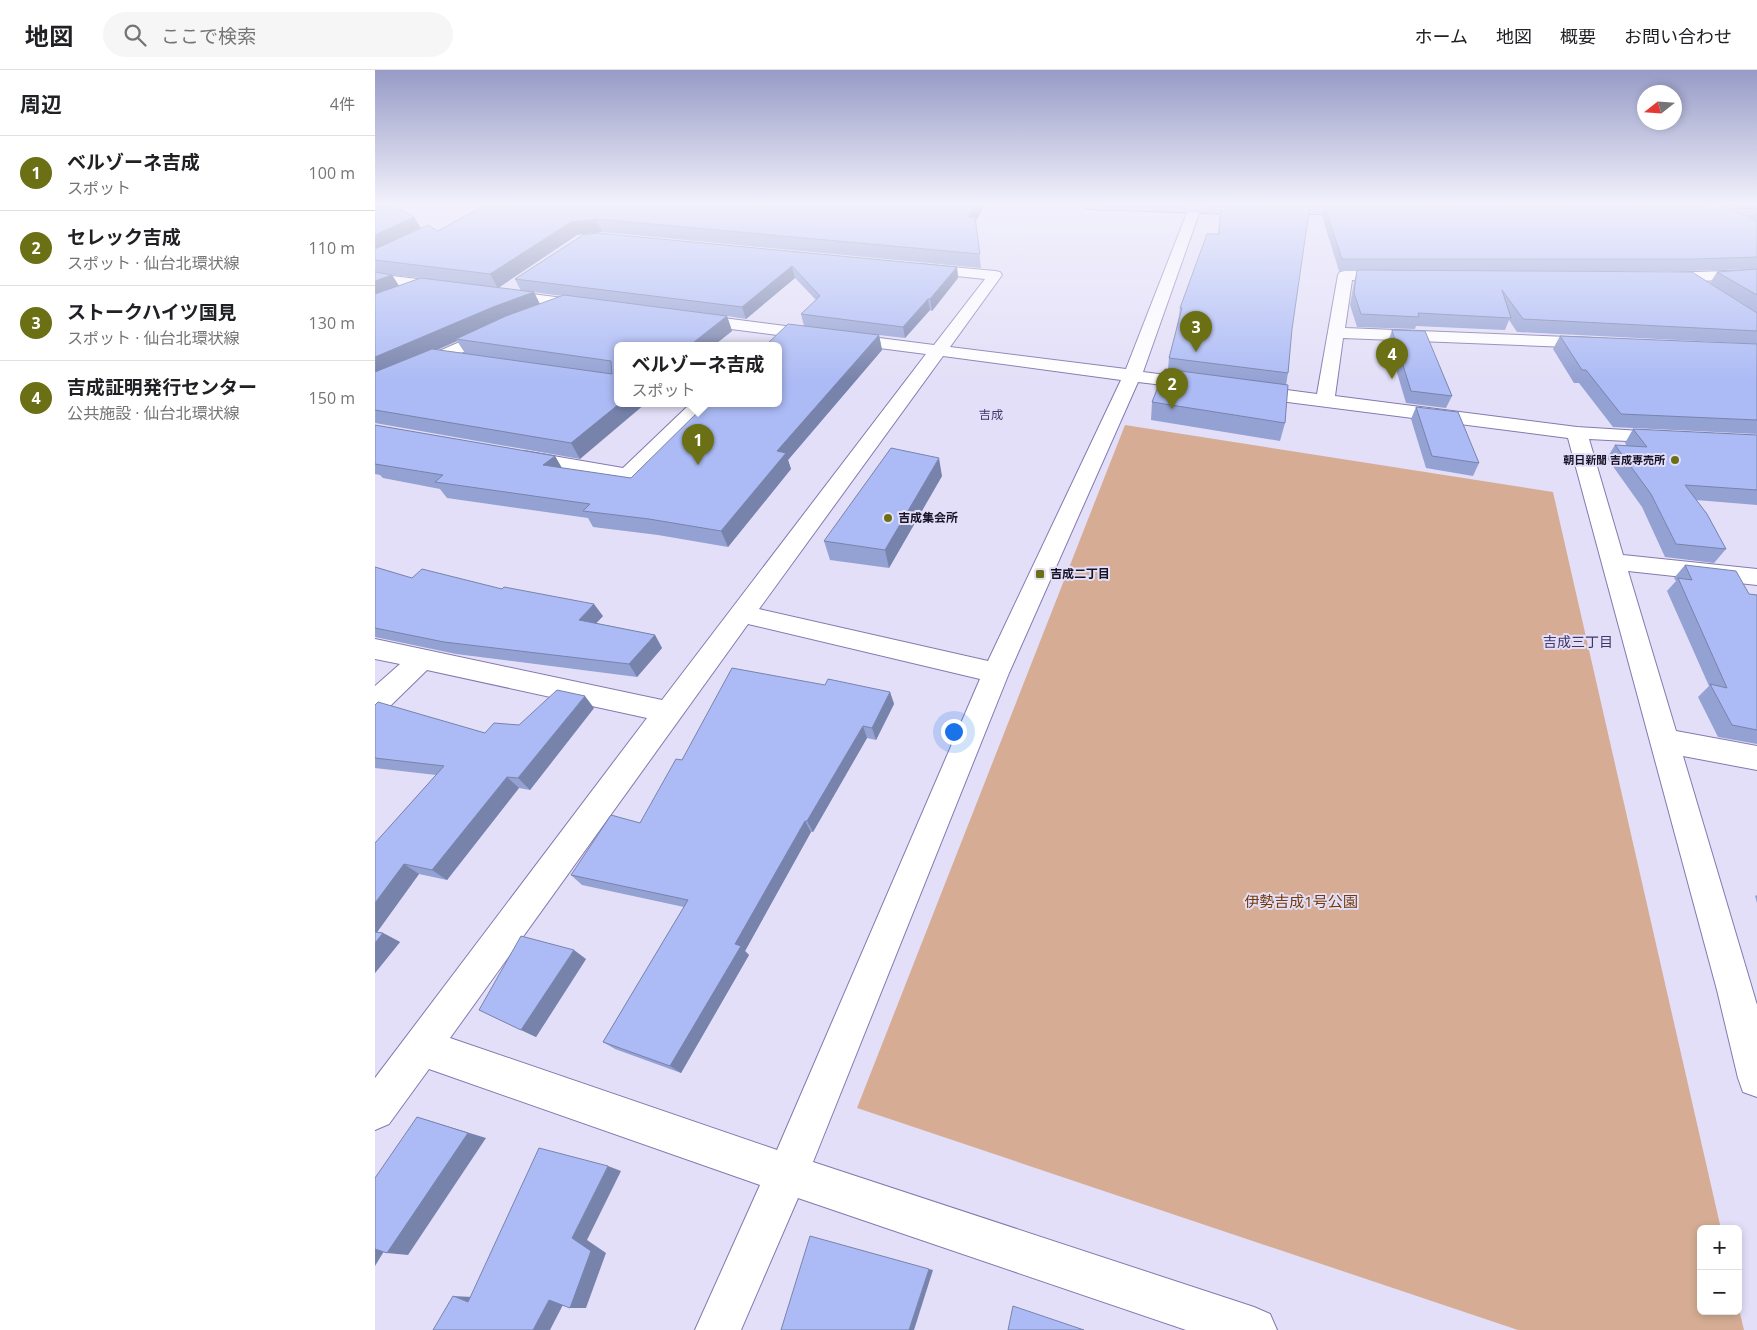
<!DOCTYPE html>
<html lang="ja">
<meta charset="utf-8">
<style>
body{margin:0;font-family:"Open Sans","Noto Sans JP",sans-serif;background:#f6f6f6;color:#202124}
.controls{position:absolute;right:15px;bottom:15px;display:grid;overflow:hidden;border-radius:8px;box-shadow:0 2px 8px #0003}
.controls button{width:45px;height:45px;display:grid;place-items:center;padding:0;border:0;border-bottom:1px solid #e0e0e0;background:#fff;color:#202124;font:25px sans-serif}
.compass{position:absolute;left:1262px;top:15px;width:45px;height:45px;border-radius:50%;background:#fff;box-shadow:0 2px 8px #0003;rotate:253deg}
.you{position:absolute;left:578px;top:661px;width:18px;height:18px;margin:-12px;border:4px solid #fff;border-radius:50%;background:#1a73e8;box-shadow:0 0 0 8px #1a73e833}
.badge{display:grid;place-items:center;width:32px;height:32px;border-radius:50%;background:#6b7015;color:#fff;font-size:16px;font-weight:700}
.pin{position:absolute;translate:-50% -41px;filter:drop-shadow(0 1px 2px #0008)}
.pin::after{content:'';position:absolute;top:26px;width:18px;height:15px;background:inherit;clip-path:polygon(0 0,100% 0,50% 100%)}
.popup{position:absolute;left:239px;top:272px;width:168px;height:65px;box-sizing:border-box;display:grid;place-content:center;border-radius:8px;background:#fff;filter:drop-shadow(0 1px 4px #0005);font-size:16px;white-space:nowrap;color:#757577}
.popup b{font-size:19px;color:#202124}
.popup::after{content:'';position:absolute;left:50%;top:100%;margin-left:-10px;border:10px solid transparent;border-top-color:#fff}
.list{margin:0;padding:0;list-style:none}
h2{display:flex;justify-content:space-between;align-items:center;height:65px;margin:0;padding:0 20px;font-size:21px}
h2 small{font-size:16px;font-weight:400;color:#757577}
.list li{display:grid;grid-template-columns:32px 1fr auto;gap:15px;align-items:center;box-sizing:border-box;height:75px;padding:0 20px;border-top:1px solid #e0e0e0}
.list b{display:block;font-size:19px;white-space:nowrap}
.list p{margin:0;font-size:16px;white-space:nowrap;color:#757577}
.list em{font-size:16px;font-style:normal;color:#757577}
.icon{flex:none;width:28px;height:28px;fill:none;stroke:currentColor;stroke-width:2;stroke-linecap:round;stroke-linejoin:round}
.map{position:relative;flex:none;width:1382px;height:1260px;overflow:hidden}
header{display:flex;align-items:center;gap:30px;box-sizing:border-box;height:70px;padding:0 25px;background:#fff;border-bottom:1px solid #e0e0e0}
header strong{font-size:24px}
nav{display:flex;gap:28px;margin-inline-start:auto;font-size:18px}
.search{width:350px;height:45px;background:#f6f6f6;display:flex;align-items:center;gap:12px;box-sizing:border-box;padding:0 18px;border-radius:28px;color:#757577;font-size:19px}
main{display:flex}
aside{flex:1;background:#fff}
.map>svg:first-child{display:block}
.green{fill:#d6ad94}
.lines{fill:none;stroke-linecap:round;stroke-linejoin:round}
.minor-casing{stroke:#8479b0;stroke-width:2}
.major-casing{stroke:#6c57ad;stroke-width:2}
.minor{fill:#fff;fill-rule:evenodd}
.major{fill:#c2b0f8;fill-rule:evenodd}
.wall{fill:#94a1d3;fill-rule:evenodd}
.shaded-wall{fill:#7883ac}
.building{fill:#acbbf5;stroke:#7883ac}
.poi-dot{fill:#6b7015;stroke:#e3dff8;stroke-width:2}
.labels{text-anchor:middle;stroke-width:4;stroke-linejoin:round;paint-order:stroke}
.far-poi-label{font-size:11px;font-weight:bold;fill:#181328;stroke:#e3dff8;text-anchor:end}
.far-quarter-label{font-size:12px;fill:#423668;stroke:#e3dff8}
.poi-label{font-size:12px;font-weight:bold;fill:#181328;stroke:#e3dff8;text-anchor:start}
.neighbourhood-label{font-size:14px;fill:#423668;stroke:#e3dff8}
.near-park-label{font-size:15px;fill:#753906;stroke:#e3dff8}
</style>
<header>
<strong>地図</strong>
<div class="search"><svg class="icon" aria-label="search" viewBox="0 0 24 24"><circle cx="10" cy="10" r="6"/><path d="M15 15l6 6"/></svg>ここで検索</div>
<nav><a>ホーム</a><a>地図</a><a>概要</a><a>お問い合わせ</a></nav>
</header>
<main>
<aside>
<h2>周辺<small>4件</small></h2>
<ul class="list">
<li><span class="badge">1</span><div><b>ベルゾーネ吉成</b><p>スポット</p></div><em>100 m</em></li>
<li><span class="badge">2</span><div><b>セレック吉成</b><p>スポット · 仙台北環状線</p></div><em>110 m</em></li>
<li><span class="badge">3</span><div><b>ストークハイツ国見</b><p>スポット · 仙台北環状線</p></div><em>130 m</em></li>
<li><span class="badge">4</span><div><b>吉成証明発行センター</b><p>公共施設 · 仙台北環状線</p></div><em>150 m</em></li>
</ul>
</aside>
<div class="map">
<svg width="1382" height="1260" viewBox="0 0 1382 1260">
<rect width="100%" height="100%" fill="#e3dff8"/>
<path class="green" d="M 750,355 L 1178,422 L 1346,1159 L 1326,1159 L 1326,1241 L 1363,1241 L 1363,1235 L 1369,1260 L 1143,1260 L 482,1038 Z"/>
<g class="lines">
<defs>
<g id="minor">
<path d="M 815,135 L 827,135 L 768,302 L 822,309 L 828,310 L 831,314 L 828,318 L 822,319 L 763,312 L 634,603 L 438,1092 L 879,1237 L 895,1244 L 902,1260 L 811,1260 L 423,1128 L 366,1260 L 320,1260 L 385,1115 L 54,999 L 14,1054 L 0,1060 L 0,1008 L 272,648 L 52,600 L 10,641 L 0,644 L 0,616 L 25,594 L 0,589 L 0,569 L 287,630 L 551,284 L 317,254 L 311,252 L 309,249 L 311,246 L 317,244 L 559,275 L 610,209 L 544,202 L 539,201 L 537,198 L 539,195 L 544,194 L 620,201 L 625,202 L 627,205 L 575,277 L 751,299 ZM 568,286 L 746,310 L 613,591 L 384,539 ZM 373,554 L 605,609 L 402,1080 L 75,968 Z"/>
<path d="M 1330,135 L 1345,135 L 1382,155 L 1382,164 L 1331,138 Z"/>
<path d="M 1382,200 L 1382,208 L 1289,213 L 1284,211 L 1281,208 L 1284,205 L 1289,203 Z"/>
<path d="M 970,201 L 1018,201 L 1023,203 L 1026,206 L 1023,209 L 1018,211 L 977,210 L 970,258 L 1218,268 L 1224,269 L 1226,273 L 1224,277 L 1218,278 L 968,268 L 960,326 L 1202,357 L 1298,363 L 1301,367 L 1298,371 L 1291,373 L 1214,369 L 1248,485 L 1382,499 L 1382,515 L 1253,501 L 1301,661 L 1382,676 L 1382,700 L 1308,686 L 1382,935 L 1382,1027 L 1368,1022 L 1363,1008 L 1342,920 L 1193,368 L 874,327 L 867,325 L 865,321 L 867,317 L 874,315 L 942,324 L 963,205 L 965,202 Z"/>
<path d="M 0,204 L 68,212 L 73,214 L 76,217 L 73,220 L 68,222 L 0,214 Z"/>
<path d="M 126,220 L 212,231 L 218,233 L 220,236 L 218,239 L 212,241 L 120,228 L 118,225 L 120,222 Z"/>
<path d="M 119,257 L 125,258 L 127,262 L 125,266 L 0,321 L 0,309 Z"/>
<path d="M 315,334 L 335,334 L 260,409 L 253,411 L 149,393 L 142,391 L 139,387 L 142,383 L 149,381 L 248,398 Z"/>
</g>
<g id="major">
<path d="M 708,135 L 986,136 L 993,140 L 986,144 L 854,144 L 714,139 L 709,138 Z"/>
<path d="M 1329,139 L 1382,139 L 1382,147 L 1324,146 L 1322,143 Z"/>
</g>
</defs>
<use href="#minor" class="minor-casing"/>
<use href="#major" class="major-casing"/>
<use href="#minor" class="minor"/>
<use href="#major" class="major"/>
</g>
<g class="wall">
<path d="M 0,135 L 39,147 L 46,158 L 63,161 L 110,135 L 610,135 L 601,151 L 606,198 L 227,162 L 202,165 L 123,218 L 146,221 L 140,209 L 208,165 L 582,197 L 583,208 L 557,241 L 555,240 L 530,268 L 504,265 L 507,280 L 413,390 L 416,399 L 353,477 L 283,465 L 218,457 L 213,448 L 72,428 L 65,419 L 8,408 L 5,405 L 0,404 L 0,355 L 180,386 L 187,398 L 256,408 L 429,256 L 426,244 L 441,230 L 420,208 L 371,249 L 352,246 L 357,261 L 338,276 L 243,276 L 243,334 L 205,389 L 0,353 ZM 17,205 L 44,208 L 24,216 ZM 150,221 L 188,226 L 165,234 L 159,222 ZM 82,271 L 90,283 L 62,280 Z"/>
<path d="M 846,135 L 917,259 L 913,303 L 911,315 L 910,353 L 905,371 L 776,350 L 777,332 L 793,299 L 794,288 L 803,252 L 805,238 L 843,164 Z"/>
<path d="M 949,135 L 1375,148 L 1382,138 L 1382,243 L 1335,213 L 1342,202 L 1379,199 L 1313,201 L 1127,201 L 1382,243 L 1382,274 L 1142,262 L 1134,250 L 1130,260 L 1041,256 L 1040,259 L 982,257 L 975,235 L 979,212 L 982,201 L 964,201 L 947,146 Z"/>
<path d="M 994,135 L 1330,135 L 1329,137 Z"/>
<path d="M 1348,135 L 1382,135 L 1382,138 L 1353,137 Z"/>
<path d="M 1017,260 L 1077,326 L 1071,338 L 1031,333 L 1013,272 Z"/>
<path d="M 1185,266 L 1382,274 L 1382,364 L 1238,357 L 1204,313 L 1199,313 L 1178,279 Z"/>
<path d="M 1041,337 L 1104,393 L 1098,406 L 1051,398 L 1036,349 Z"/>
<path d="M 1258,359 L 1382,365 L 1382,435 L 1321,430 L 1351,479 L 1339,493 L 1290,487 L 1267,437 L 1232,388 L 1240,375 L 1252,376 L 1250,373 Z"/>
<path d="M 567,406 L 514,498 L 455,490 L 449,471 Z"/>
<path d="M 1310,495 L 1374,524 L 1382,525 L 1382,674 L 1343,667 L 1323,627 L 1334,616 L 1292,521 L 1301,511 L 1299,508 Z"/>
<path d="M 0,497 L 37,508 L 228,546 L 221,553 L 280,565 L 287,578 L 262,607 L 81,584 L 0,567 Z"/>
<path d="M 450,615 L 515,622 L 519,634 L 501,670 L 492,668 L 438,762 L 436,762 L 370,881 L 374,885 L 306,1003 L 240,979 L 228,972 L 309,837 L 207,815 L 196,805 L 265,753 L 307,690 Z"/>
<path d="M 0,635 L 110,663 L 219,638 L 155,720 L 144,718 L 72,810 L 44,804 L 2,862 L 8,863 L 25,872 L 0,903 L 0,773 L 61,705 L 0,698 Z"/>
<path d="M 1382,825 L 1382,833 L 1380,826 Z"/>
<path d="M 211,889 L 161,967 L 104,940 Z"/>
</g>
<g class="shaded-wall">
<path d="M 601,135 L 610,135 L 595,161 L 593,147 Z"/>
<path d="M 39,147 L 47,160 L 0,183 L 0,165 Z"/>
<path d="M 221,149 L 227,162 L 202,165 L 123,218 L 115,204 L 196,152 Z"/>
<path d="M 417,196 L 420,208 L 371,249 L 367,237 Z"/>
<path d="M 582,197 L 583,208 L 557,241 L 555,229 Z"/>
<path d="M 17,205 L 26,219 L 0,229 L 0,211 Z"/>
<path d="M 159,222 L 166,237 L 81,269 L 82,271 L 0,307 L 0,287 L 118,237 Z"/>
<path d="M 553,229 L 555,240 L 530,268 L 528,257 Z"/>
<path d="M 352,246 L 357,261 L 338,276 L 314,276 Z"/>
<path d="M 504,265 L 507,280 L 413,390 L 416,399 L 353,477 L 346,461 L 402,381 Z"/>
<path d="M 244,334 L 270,334 L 205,389 L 196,373 Z"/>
<path d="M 180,386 L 189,402 L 168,395 Z"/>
<path d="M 564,388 L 567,406 L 514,498 L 510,480 Z"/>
<path d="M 219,534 L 228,546 L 213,562 L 204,550 Z"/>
<path d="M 280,565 L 287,578 L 262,607 L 254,594 Z"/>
<path d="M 515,622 L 519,634 L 501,670 L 497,658 Z"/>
<path d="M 210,626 L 219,638 L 155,720 L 143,708 Z"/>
<path d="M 488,656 L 492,668 L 438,762 L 432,751 Z"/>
<path d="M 132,707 L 144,718 L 72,810 L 57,800 Z"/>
<path d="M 430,751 L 436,762 L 370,881 L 374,885 L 306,1003 L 295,996 L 360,874 Z"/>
<path d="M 29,794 L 44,804 L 0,865 L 0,833 Z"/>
<path d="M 8,863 L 25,872 L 0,903 L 0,873 Z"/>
<path d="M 199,880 L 211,889 L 161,967 L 146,960 Z"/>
<path d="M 42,1047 L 111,1068 L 33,1185 L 12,1183 Z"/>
<path d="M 233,1096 L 246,1101 L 212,1170 L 231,1183 L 211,1238 L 195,1238 L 197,1168 Z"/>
<path d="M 0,1177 L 11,1178 L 0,1196 Z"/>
<path d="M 554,1199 L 558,1200 L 539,1260 L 534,1260 Z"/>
<path d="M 78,1226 L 97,1227 L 93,1232 Z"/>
<path d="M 174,1230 L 190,1231 L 175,1260 L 158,1260 Z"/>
</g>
<g class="building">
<path d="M 0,135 L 18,135 L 39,147 L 0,165 Z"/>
<path d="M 110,135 L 601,135 L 593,147 L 600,148 L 605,184 L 221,149 L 196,152 L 115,204 L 0,190 L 0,179 L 53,155 L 63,161 Z"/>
<path d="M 846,135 L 935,135 L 917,259 L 913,303 L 794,288 L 807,238 L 805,238 L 832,164 L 844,164 Z"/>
<path d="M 949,135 L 1354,138 L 1382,151 L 1382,187 L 1320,189 L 967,189 Z"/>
<path d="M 222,163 L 582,197 L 555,229 L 553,229 L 528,257 L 426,244 L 445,226 L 417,196 L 367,237 L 140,209 L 208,165 Z"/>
<path d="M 1382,199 L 1382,225 L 1342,202 Z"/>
<path d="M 982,200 L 1317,202 L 1382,243 L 1382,261 L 1148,249 L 1127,220 L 1136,248 L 1043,243 L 1044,247 L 986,244 L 979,223 Z"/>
<path d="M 0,202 L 17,205 L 0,211 Z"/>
<path d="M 46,208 L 159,222 L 118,237 L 0,287 L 0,224 Z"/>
<path d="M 189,225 L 352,246 L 314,276 L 243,276 L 243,334 L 244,334 L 196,373 L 0,340 L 0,302 L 57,279 L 237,304 L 236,291 L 81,269 L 131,246 Z"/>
<path d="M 413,254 L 504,265 L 402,381 L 411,383 L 346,461 L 274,449 L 208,441 L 215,434 L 60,412 L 68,405 L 0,394 L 0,355 L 180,386 L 168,395 L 256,408 L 331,334 L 403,334 L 403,276 L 390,276 Z"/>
<path d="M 1017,260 L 1050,261 L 1077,326 L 1036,321 Z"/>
<path d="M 1185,266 L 1382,274 L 1382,350 L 1246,344 L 1211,300 L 1207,300 Z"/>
<path d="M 790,299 L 913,315 L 910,353 L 777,332 Z"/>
<path d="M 1041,337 L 1083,342 L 1104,393 L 1057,386 Z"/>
<path d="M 1258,359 L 1382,365 L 1382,420 L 1310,415 L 1332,444 L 1351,479 L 1301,474 L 1276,424 L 1240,375 L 1272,377 Z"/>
<path d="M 516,378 L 564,388 L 510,480 L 449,471 Z"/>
<path d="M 1310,495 L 1361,501 L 1374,524 L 1382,525 L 1382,660 L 1357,655 L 1335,614 L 1352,618 L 1303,508 L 1317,510 Z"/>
<path d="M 0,497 L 37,508 L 47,499 L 127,519 L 129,517 L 219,534 L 204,550 L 280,565 L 254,594 L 69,572 L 0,558 Z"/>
<path d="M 357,598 L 450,615 L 453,609 L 515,622 L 497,658 L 488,656 L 432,751 L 430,751 L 360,874 L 366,876 L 295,996 L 228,972 L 313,830 L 196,805 L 236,745 L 265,753 L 301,689 L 307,690 Z"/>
<path d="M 182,620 L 210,626 L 143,708 L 132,707 L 57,800 L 29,794 L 0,833 L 0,773 L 69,696 L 0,688 L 0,635 L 3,632 L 110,663 L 119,653 L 144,655 Z"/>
<path d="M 0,862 L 8,863 L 0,873 Z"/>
<path d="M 146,866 L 199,880 L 146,960 L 104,940 Z"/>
<path d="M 42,1047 L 93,1063 L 12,1183 L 0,1179 L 0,1108 Z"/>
<path d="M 164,1078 L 233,1096 L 197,1168 L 216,1181 L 195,1238 L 174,1230 L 158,1260 L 58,1260 L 78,1226 L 93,1232 Z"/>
<path d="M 435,1166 L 554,1199 L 534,1260 L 406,1260 Z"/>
<path d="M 638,1236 L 709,1260 L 633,1260 Z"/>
</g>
<linearGradient id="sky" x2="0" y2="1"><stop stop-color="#979bc6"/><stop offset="0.43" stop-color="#f2f1fc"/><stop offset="1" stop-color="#f2f1fc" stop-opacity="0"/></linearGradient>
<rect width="1382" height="311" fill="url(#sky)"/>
<g class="poi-dot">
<circle cx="1300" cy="390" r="5"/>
<circle cx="513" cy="448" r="5"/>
<rect x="660" y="499" width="10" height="10" rx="2.5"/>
</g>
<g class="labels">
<g class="far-poi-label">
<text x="1290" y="394">朝日新聞 吉成専売所</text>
</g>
<g class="far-quarter-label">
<text x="616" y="349">吉成</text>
</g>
<g class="poi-label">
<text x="523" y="452">吉成集会所</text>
<text x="675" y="508">吉成二丁目</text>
</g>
<g class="neighbourhood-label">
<text x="1203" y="577">吉成三丁目</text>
</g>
<g class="near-park-label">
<text x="926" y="837">伊勢吉成1号公園</text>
</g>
</g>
</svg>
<div class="controls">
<button>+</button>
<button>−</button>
</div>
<svg class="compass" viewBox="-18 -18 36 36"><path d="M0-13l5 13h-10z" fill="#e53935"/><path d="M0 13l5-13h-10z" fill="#757577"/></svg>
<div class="you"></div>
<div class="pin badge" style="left:323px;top:395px">1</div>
<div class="popup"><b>ベルゾーネ吉成</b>スポット</div>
<div class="pin badge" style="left:797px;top:339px">2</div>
<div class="pin badge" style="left:821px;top:282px">3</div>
<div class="pin badge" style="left:1017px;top:309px">4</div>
</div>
</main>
